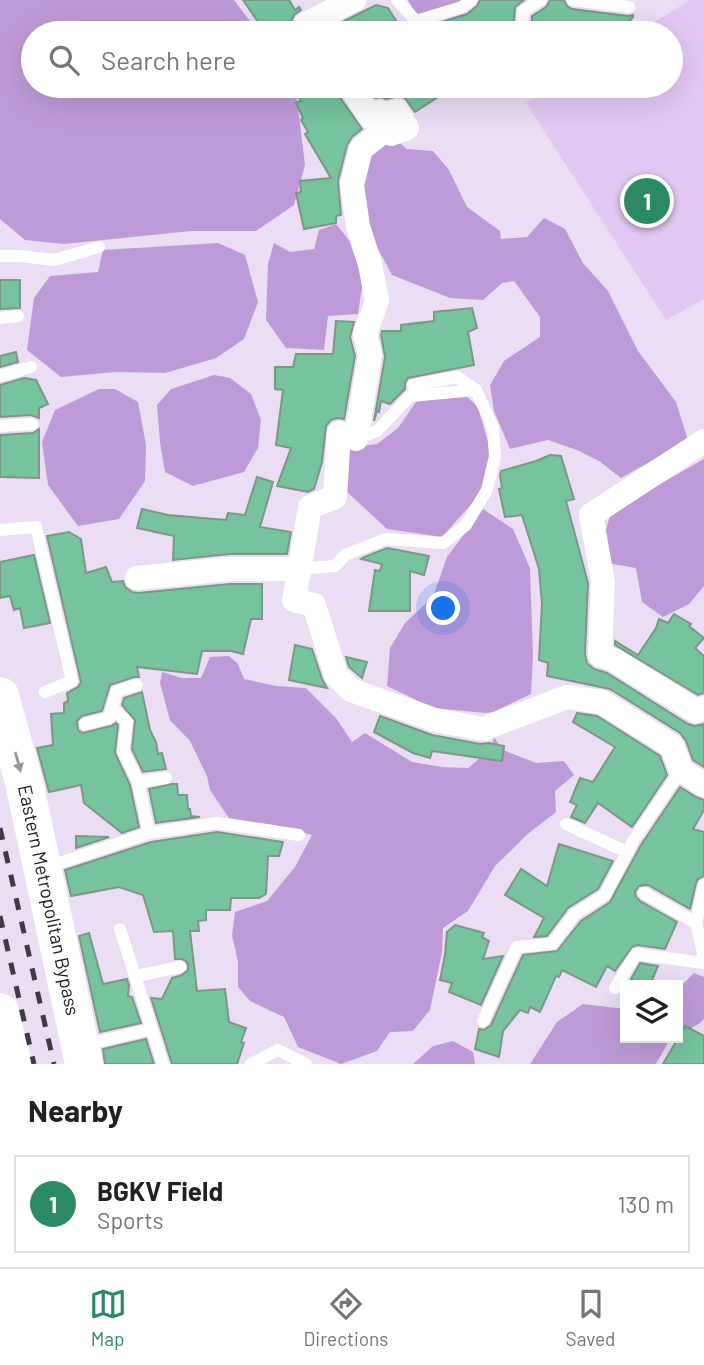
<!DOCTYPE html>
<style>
body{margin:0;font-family:Barlow,sans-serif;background:#f2f2f2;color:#202124}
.controls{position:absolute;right:21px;bottom:21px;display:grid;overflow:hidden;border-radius:0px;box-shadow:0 7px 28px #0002}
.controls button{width:63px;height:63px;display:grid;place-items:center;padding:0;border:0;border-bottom:2px solid #e0e0e0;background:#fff;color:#202124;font:35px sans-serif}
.you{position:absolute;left:444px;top:609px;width:24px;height:24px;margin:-18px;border:5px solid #fff;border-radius:50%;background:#1a73e8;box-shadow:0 0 0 10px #1a73e833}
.badge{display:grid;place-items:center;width:46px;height:46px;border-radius:50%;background:#2b8a63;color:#fff;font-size:23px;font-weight:700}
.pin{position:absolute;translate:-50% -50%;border:4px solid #fff;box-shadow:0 2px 7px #0006}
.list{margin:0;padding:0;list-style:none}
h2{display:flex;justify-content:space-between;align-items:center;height:91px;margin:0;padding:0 28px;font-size:30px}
h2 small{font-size:23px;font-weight:400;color:#757577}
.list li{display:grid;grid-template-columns:46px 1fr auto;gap:21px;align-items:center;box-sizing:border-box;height:98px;margin:0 14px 14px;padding:0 14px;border:2px solid #e0e0e0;border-radius:0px}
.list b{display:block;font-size:26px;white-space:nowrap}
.list p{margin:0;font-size:23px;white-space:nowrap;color:#757577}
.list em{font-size:23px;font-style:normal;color:#757577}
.icon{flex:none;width:38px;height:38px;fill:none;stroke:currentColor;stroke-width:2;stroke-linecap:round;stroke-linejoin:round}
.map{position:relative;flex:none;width:704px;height:1064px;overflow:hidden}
.search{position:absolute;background:#fff;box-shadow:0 7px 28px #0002;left:21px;right:21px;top:21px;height:77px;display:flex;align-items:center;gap:18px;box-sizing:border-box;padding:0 24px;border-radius:38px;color:#757577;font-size:26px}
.sheet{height:203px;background:#fff}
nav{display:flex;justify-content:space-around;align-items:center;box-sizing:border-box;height:98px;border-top:2px solid #e0e0e0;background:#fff;font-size:19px;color:#757577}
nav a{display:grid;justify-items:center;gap:4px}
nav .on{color:#2b8a63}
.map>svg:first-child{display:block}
.green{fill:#e2c8f3}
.water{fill:#bf9ad8}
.building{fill:#76c39d;stroke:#7c9688;stroke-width:2}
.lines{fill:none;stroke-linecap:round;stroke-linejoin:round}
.service{stroke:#fff;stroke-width:12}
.minor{stroke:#fff;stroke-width:24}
.primary{stroke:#fff;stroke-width:38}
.rail{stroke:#403a45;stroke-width:5;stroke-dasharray:12 12;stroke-linecap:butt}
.oneway{fill:#98979a}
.labels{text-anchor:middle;stroke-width:5;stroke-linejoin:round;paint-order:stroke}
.street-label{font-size:19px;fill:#1b171f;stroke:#f6ebfe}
</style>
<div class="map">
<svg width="704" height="1064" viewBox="0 0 704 1064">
<rect width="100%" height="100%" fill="#ebddf4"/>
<path class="green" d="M 690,0 L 704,0 L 704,299 L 666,320 L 526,103 L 554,86 L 671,86 L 671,33 L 637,33 Z"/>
<g class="water">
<path d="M 0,0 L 234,0 L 259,33 L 33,33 L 33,86 L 290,86 L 297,99 L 305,165 L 294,205 L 256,231 L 191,231 L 64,244 L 25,240 L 0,219 Z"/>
<path d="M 408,0 L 462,0 L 443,13 L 418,17 Z"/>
<path d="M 388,133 L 407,149 L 433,151 L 449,170 L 467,207 L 500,231 L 501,239 L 527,237 L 544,218 L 565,229 L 583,263 L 608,291 L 638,351 L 676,402 L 688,440 L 621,478 L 599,461 L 577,450 L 548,440 L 510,449 L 494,411 L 490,385 L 504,361 L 540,337 L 540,317 L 514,281 L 502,283 L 483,300 L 450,298 L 392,275 L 363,221 L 362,154 Z"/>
<path d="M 336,224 L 349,240 L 363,280 L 358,314 L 328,316 L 324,350 L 286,348 L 266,320 L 268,264 L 274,243 L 290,252 L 314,249 L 319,230 Z"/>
<path d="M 218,243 L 245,255 L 258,302 L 244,339 L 216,358 L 165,373 L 116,372 L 61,377 L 27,350 L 34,298 L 50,276 L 98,272 L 103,250 Z"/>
<path d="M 214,375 L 230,378 L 251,394 L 261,420 L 258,448 L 244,472 L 193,486 L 165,472 L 160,442 L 157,405 L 171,389 Z"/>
<path d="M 99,389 L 115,389 L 138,402 L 146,445 L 145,481 L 119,519 L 78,526 L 48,485 L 42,442 L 55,410 Z"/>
<path d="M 464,394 L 478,407 L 492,456 L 484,490 L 442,537 L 387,529 L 345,490 L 345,448 L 377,444 L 398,428 L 416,402 Z"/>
<path d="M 704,459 L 704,586 L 689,604 L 663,617 L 642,602 L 636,568 L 607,563 L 602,544 L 611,512 Z"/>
<path d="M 483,509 L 513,529 L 530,568 L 533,655 L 531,694 L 493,712 L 486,713 L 433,708 L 387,686 L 390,648 L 405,623 L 433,597 L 447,557 Z"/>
<path d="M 229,656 L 238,664 L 244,679 L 276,686 L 306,688 L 336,718 L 352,742 L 365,733 L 412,762 L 442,767 L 468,768 L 491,749 L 494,737 L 503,750 L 536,763 L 564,761 L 574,775 L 555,791 L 556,812 L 529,833 L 495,866 L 468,911 L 443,928 L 442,952 L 430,1010 L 413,1031 L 390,1032 L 377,1051 L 341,1064 L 298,1047 L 284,1017 L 250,1001 L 238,987 L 238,962 L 232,935 L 235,912 L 267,901 L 295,867 L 312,835 L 274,825 L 229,818 L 210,790 L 207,776 L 190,741 L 170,720 L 160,683 L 162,672 L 182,678 L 201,678 L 210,657 Z"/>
<path d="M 694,973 L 704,977 L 704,1019 L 700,1023 L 678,1036 L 678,989 Z"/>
<path d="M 583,1004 L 625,1009 L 625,1038 L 674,1038 L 669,1041 L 656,1064 L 530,1064 L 557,1022 Z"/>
<path d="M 453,1041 L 473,1052 L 475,1064 L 413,1064 L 433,1046 Z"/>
</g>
<g class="building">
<path d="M 243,0 L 289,0 L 295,10 L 299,7 L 301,10 L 294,15 L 291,22 L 294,33 L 266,33 Z"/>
<path d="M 480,0 L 524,0 L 515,7 L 513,33 L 417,33 L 426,27 L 467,14 L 477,6 Z"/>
<path d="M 550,0 L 564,0 L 567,6 L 572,9 L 628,16 L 633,15 L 633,17 L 619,33 L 602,22 L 565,22 L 564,33 L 531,33 L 532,16 L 546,7 Z"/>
<path d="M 376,5 L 388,8 L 404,33 L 325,33 L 324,31 Z"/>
<path d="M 300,86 L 337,86 L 339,96 L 362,129 L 352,137 L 347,145 L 338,181 L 341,215 L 336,216 L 336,223 L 304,229 L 296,193 L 301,192 L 300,181 L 331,178 L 305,134 L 308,132 L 301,120 L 303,118 L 296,103 L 301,101 L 297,94 L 303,92 Z"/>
<path d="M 367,86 L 455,86 L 415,112 L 405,98 L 399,96 L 386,99 L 382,97 L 375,98 Z"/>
<path d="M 0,280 L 20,280 L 20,308 L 0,309 Z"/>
<path d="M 472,308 L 477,328 L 468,332 L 474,365 L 408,378 L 405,383 L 405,389 L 390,404 L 381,401 L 379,412 L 377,411 L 374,421 L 385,357 L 381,335 L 382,331 L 401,331 L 401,325 L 434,321 L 434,312 Z"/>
<path d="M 336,321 L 354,322 L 350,337 L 355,356 L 344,419 L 338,418 L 331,420 L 326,426 L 322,462 L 314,489 L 308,492 L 277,486 L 291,448 L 276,445 L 283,390 L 275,389 L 275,367 L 293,367 L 296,354 L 333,354 Z"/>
<path d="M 16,352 L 18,362 L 0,367 L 0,356 Z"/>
<path d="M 24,378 L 36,380 L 48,404 L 39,408 L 39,418 L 31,415 L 0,417 L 0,385 Z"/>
<path d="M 39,429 L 39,478 L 0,477 L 0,435 L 33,433 Z"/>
<path d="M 550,455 L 561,456 L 574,499 L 566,501 L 588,583 L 585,654 L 587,663 L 594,669 L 607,673 L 688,724 L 695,726 L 704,724 L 704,767 L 693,760 L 686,741 L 680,733 L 610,689 L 547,676 L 548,663 L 539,660 L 542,604 L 539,569 L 522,515 L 505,517 L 499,489 L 502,488 L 500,475 L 501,471 L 536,461 Z"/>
<path d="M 257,477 L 273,482 L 260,527 L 291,532 L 287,554 L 229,554 L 173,560 L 174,536 L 137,528 L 142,509 L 168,515 L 226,520 L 228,513 L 245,515 Z"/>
<path d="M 69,532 L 81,539 L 86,573 L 106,567 L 112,582 L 123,581 L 125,587 L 132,592 L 138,593 L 230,584 L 262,584 L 262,619 L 251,619 L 243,654 L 231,651 L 202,651 L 197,674 L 137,667 L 139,677 L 134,677 L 110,685 L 102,711 L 82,716 L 77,721 L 78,730 L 83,733 L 111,726 L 116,723 L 118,725 L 115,753 L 130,785 L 139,827 L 122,833 L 84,803 L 81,785 L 49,792 L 37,748 L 53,745 L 51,714 L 64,713 L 64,703 L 68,701 L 67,693 L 78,687 L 81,682 L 47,536 Z"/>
<path d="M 387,548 L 429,556 L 424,575 L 410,571 L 410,611 L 369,611 L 375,570 L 380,571 L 382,564 L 361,559 L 362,558 Z"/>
<path d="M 34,555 L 50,623 L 24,628 L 20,608 L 14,610 L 10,596 L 0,598 L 0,562 Z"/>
<path d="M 674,614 L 691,624 L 689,626 L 704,638 L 695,648 L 704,656 L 704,693 L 698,695 L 615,645 L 615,641 L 638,655 L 656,628 L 659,619 L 668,623 Z"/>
<path d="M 295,645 L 312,649 L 322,679 L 327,688 L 289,680 Z"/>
<path d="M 346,657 L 367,662 L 362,678 L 349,667 Z"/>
<path d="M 142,692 L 150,730 L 156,742 L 158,754 L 162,753 L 166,769 L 143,772 L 132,749 L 135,720 L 122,705 L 124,698 Z"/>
<path d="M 577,713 L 597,716 L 660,756 L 667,775 L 632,827 L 598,803 L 585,823 L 571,817 L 577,805 L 570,802 L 580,778 L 593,782 L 615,747 L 573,722 Z"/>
<path d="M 380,716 L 432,735 L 480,744 L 489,743 L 504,746 L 502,761 L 432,751 L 430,758 L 413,753 L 374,732 Z"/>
<path d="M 172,784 L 177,784 L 178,795 L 187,795 L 188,809 L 190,809 L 191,816 L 200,817 L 156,823 L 149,789 Z"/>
<path d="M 680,787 L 696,797 L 704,800 L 704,810 L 693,829 L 704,832 L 704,876 L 698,879 L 696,883 L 690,909 L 648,885 L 639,886 L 635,892 L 636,897 L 640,901 L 677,922 L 665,949 L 637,945 L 632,947 L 615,971 L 607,966 L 596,987 L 562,970 L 559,977 L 556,976 L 540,1012 L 530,1007 L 528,1013 L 520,1010 L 503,1031 L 499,1057 L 475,1049 L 479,1029 L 484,1030 L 491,1025 L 523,955 L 557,951 L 581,921 L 610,902 L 641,845 Z"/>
<path d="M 217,832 L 283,842 L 279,856 L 268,856 L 266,894 L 259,898 L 231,898 L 230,910 L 206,910 L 206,920 L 198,921 L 199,931 L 190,931 L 197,991 L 225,989 L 229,1022 L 246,1028 L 241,1042 L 244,1043 L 237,1064 L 172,1064 L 151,998 L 162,999 L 172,978 L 182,975 L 188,970 L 188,965 L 186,961 L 182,959 L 175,959 L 173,931 L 154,932 L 143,895 L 119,887 L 71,896 L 65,870 L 151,842 Z"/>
<path d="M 76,836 L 109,837 L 76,848 Z"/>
<path d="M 559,844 L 613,861 L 598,889 L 568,908 L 547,936 L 534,937 L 544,918 L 505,895 L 521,869 L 547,886 Z"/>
<path d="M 455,925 L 484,933 L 482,937 L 489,941 L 483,959 L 503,956 L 481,1005 L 449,992 L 452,983 L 440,980 L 445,955 L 447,932 Z"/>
<path d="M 89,933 L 103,984 L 127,979 L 129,985 L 128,996 L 132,997 L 141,1023 L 100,1032 L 79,936 Z"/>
<path d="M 640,963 L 658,966 L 650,985 L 643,985 L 631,979 Z"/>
<path d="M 685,1026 L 704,1036 L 704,1064 L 663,1064 Z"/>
<path d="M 146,1039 L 154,1064 L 105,1064 L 103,1049 Z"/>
</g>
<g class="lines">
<g class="service">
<path d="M 397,0 L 416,21 L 462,7 L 471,0"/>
<path d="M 573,0 L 629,7"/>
<path d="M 522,33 L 523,11 L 541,0"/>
<path d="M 0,256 L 20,256 L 54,260 L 99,247"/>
<path d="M 0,318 L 18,316"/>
<path d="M 0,376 L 31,367"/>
<path d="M 0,426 L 32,424"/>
<path d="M 356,439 L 377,431 L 410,396 L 476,390"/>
<path d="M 0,530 L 36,527 L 72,681 L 45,692"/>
<path d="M 298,569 L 335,566 L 345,555 L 386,539 L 443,543 L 466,525 L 487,490 L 495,456 L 493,428 L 476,390 L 457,377 L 413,385"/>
<path d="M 113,708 L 127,722 L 123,750 L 138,782 L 149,833"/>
<path d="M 85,724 L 109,718 L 117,691 L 137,685"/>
<path d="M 138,782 L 166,778"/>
<path d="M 566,824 L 627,852"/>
<path d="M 45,868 L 149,833 L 217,823 L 299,835"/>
<path d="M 704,885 L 696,923 L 704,958"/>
<path d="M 644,893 L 696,923"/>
<path d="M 120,929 L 163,1064"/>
<path d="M 136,976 L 180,967"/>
<path d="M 615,988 L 636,954 L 704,963"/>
<path d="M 483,1021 L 517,947 L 552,944 L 575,914 L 605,895 L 633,841 L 681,770"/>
<path d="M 84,1045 L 152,1029"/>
<path d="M 251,1064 L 278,1050 L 306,1064"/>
</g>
<g class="minor">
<path d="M 310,33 L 306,24 L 354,0"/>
<path d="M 353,86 L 351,88 L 370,117 L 380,112 L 383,115 L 397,111 L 407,128 L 391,134 L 385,130 L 361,149 L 352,185 L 358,226 L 370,264 L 377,301 L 365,334 L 370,355 L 356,439 L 339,433 L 335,497 L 310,507 L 294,600 L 314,605 L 336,675 L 351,690 L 435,720 L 483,729 L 567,697 L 602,702 L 672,746 L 681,770 L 704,785"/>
<path d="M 704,441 L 591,515 L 603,582 L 600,655 L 614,660 L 696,711 L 704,708"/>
<path d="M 137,578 L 229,569 L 298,569"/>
</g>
<g class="primary">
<path id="s1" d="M 0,696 L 24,782 L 84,1064"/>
<path d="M 0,1012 L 13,1064"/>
</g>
<g class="rail">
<path d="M 0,828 L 54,1064"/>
<path d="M 0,916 L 34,1064"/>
</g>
</g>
<defs><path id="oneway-solid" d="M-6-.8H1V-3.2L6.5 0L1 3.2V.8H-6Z" transform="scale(1.75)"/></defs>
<use class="oneway" href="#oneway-solid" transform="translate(18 762) rotate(75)"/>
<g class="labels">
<g class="street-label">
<text dy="7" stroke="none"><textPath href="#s1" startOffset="210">Eastern Metropolitan Bypass</textPath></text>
</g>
</g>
</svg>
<div class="controls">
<button><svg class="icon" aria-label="layers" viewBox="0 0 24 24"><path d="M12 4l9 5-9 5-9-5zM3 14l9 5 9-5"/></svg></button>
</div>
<div class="you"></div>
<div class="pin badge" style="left:647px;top:201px">1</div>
<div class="search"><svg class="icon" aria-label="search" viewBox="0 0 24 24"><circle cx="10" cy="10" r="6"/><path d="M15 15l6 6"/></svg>Search here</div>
</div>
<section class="sheet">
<h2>Nearby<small></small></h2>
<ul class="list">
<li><span class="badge">1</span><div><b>BGKV Field</b><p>Sports</p></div><em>130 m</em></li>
</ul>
</section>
<nav>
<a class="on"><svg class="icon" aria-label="map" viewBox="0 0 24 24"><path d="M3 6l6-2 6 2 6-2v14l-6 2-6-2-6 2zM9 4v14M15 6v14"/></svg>Map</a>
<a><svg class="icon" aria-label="directions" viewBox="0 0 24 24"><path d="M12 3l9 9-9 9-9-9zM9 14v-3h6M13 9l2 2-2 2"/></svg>Directions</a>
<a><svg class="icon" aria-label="saved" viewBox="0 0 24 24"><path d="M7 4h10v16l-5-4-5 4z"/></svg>Saved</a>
</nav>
